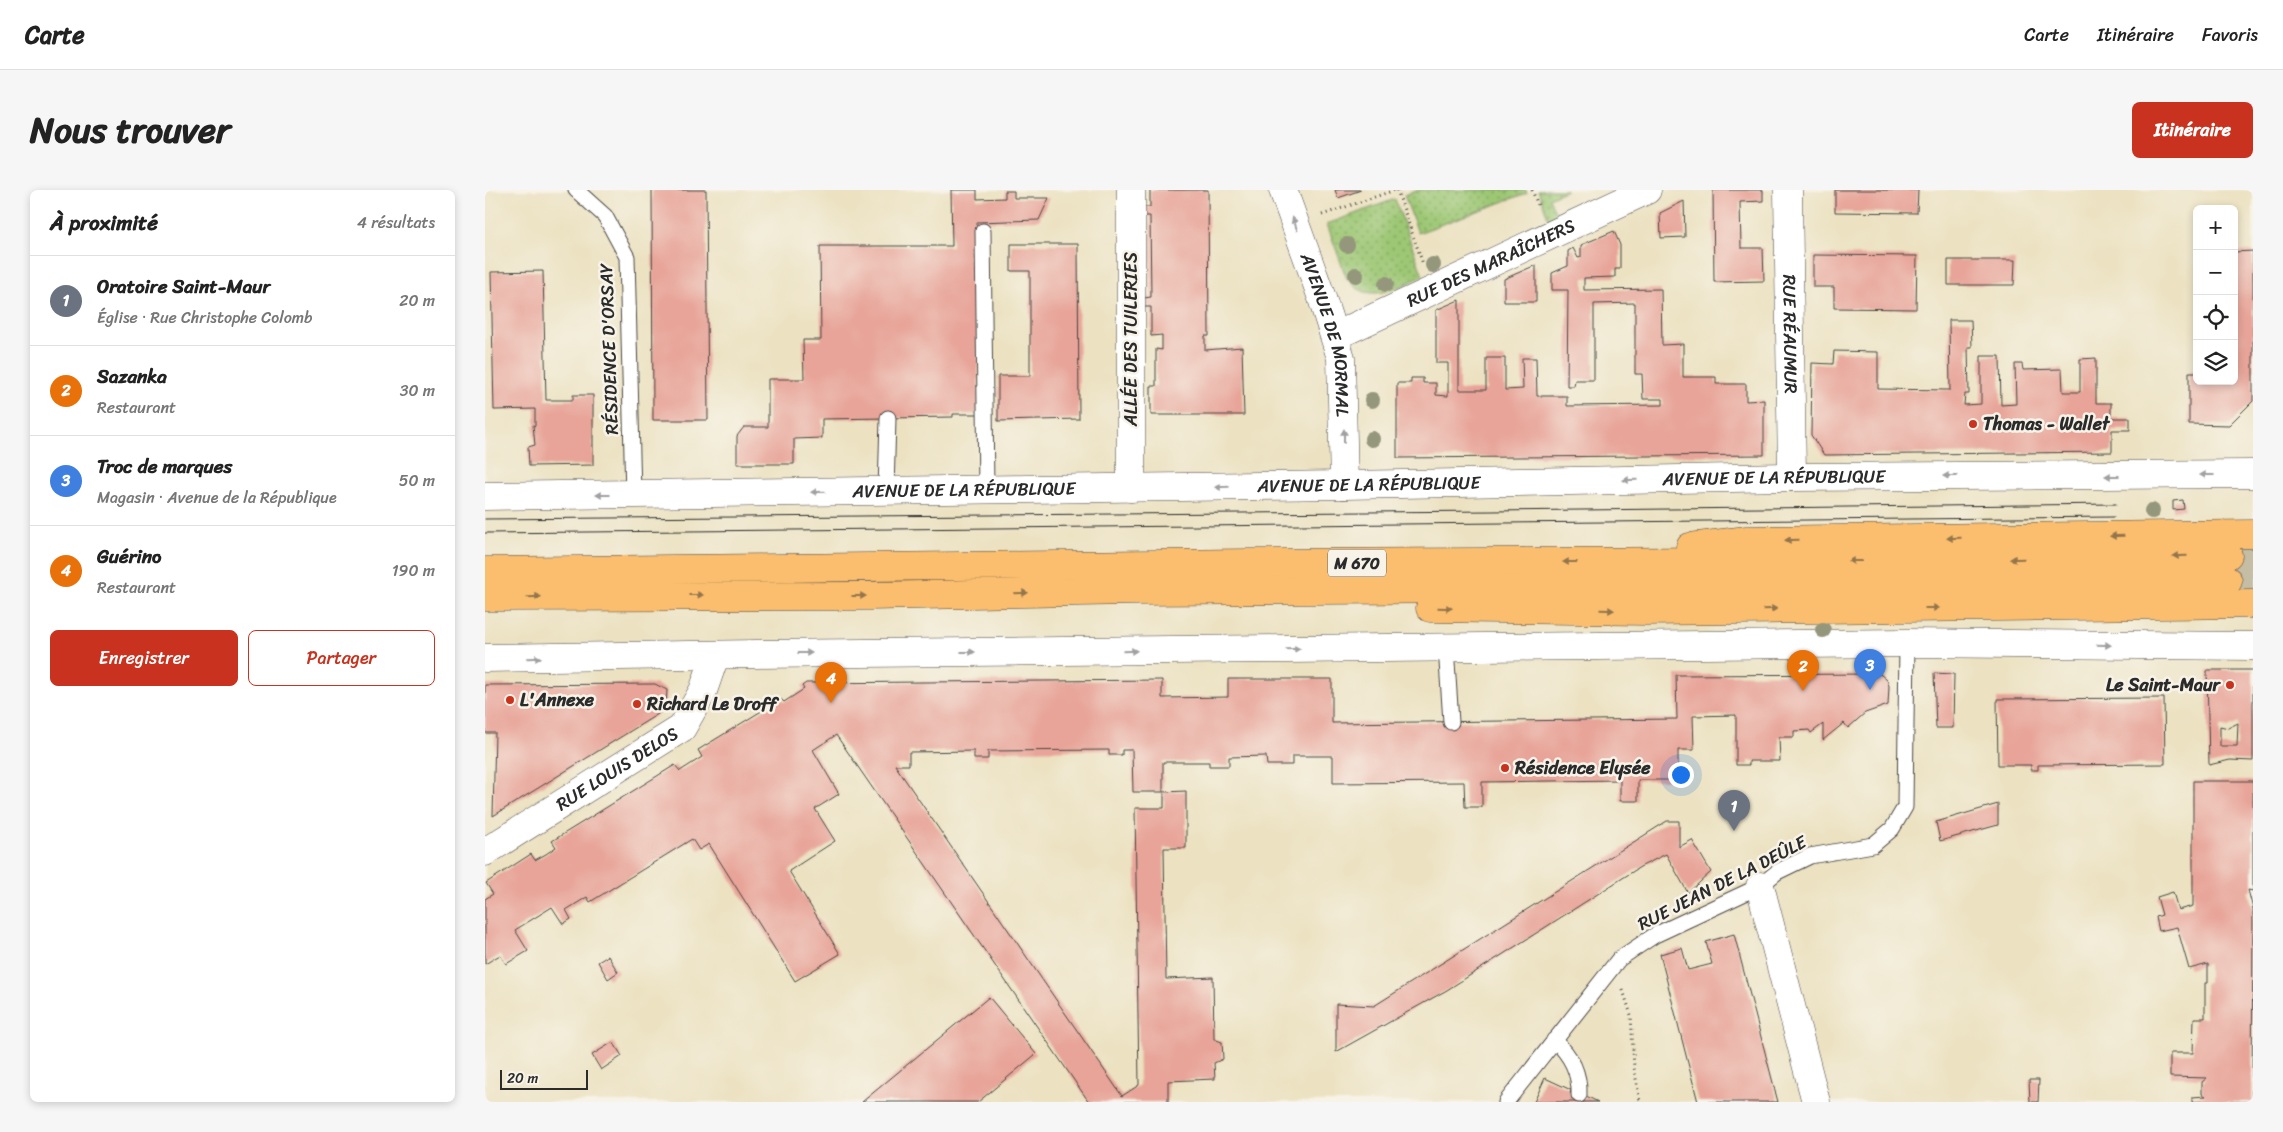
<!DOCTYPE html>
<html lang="fr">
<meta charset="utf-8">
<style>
body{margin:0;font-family:Sriracha,sans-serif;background:#f6f6f6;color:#222}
.controls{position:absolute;right:15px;top:15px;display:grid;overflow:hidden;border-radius:8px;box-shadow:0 2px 8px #0003}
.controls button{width:45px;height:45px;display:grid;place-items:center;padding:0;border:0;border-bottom:1px solid #e0e0e0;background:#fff;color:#222;font:25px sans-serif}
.scale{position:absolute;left:15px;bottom:12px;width:88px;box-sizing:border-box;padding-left:5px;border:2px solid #2b2b2b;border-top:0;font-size:14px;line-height:18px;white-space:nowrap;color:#2b2b2b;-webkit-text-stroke:4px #f7f3e8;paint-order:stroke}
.you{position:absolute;left:1195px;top:584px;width:18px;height:18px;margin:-12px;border:4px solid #fff;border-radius:50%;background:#1a73e8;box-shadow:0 0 0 8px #1a73e833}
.badge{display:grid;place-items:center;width:32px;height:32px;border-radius:50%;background:#c8321e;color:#fff;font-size:16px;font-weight:700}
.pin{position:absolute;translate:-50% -41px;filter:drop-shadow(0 1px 2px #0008)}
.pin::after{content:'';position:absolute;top:26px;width:18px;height:15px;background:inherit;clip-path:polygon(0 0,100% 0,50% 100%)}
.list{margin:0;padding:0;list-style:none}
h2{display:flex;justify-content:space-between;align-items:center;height:65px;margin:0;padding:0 20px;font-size:21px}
h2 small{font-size:16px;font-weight:400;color:#767676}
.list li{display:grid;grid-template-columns:32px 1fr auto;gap:15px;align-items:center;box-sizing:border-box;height:90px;padding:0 20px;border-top:1px solid #e0e0e0}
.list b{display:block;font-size:19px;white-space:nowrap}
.list p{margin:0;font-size:16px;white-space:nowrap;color:#767676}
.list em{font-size:16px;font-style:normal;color:#767676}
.actions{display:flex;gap:10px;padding:15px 20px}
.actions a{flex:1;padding:11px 0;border:1px solid #c8321e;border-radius:8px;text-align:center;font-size:18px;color:#c8321e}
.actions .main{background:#c8321e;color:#fff}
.icon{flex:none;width:28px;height:28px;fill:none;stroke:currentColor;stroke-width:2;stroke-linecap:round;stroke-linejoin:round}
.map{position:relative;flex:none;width:1768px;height:912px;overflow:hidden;border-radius:8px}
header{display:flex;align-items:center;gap:30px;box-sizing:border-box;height:70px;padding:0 25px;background:#fff;border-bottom:1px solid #e0e0e0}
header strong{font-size:24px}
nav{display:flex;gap:28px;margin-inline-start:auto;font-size:18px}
.intro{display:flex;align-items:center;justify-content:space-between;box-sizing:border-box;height:120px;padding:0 30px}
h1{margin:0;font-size:35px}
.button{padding:12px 22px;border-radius:8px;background:#c8321e;color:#fff;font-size:18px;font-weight:700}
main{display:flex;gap:30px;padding:0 30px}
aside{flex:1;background:#fff;border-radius:8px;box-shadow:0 2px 8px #0003}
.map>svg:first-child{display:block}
.grass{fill:url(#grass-dots);stroke:#647950}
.building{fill:#e8a499;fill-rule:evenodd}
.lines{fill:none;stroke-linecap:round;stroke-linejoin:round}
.primary-tunnel{stroke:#c5bda4;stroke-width:28;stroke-dasharray:28 14;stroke-linecap:butt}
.service-casing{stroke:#484642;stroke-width:17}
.minor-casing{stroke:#484642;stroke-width:29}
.tertiary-casing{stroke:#484642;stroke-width:29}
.primary-casing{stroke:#484642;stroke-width:29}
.path{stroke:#484642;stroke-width:3;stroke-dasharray:1 4;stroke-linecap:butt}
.service{stroke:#fff;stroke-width:15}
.minor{stroke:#fff;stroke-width:28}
.tertiary{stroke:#fff;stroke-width:28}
.primary{stroke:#fbbe6e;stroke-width:28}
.tram{stroke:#2b2b2b;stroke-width:1}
.tree{fill:#95977b}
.oneway{fill:#a0a0a0}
.oneway2{fill:#93744c}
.poi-dot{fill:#c8321e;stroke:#f7f3e8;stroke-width:2}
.labels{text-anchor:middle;stroke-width:5;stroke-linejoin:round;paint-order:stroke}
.shield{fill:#f7f3e8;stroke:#686764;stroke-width:1}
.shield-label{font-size:16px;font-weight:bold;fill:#2b2b2b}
.street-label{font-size:18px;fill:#2b2b2b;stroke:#f7f3e8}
.poi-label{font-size:18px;font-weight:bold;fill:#2b2b2b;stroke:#f7f3e8;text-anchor:start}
</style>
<header>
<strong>Carte</strong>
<nav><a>Carte</a><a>Itinéraire</a><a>Favoris</a></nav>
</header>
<div class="intro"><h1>Nous trouver</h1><a class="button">Itinéraire</a></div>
<main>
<aside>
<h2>À proximité<small>4 résultats</small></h2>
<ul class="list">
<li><span class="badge" style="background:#6b7280">1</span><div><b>Oratoire Saint-Maur</b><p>Église · Rue Christophe Colomb</p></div><em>20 m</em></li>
<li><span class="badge" style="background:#e8710a">2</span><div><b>Sazanka</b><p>Restaurant</p></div><em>30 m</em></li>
<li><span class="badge" style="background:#3f7fe0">3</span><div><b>Troc de marques</b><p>Magasin · Avenue de la République</p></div><em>50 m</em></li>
<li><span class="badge" style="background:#e8710a">4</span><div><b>Guérino</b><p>Restaurant</p></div><em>190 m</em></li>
</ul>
<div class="actions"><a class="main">Enregistrer</a><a>Partager</a></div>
</aside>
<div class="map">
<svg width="1768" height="912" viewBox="0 0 1768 912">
<defs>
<pattern id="grass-dots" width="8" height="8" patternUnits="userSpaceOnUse" patternTransform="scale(1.25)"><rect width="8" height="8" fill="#9dc774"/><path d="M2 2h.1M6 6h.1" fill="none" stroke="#80a25f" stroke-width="1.8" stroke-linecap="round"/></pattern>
</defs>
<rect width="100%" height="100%" fill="#f7f3e8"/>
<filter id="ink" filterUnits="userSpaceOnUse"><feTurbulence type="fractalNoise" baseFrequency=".02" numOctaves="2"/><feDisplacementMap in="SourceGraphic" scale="10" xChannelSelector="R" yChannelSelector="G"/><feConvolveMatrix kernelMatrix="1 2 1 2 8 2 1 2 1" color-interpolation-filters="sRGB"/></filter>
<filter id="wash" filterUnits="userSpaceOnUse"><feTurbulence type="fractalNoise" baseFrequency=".0096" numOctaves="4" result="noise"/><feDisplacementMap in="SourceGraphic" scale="20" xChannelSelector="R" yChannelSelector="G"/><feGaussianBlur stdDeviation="1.12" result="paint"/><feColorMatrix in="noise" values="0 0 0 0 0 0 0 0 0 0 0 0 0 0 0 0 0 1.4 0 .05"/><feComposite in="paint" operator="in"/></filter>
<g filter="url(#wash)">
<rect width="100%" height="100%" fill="#ece2c2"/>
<g class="grass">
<path d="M 934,0 L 1041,0 L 1042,3 L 933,43 L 919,5 Z"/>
<path d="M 1053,0 L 1082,0 L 1064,8 L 1073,28 L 1064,31 Z"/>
<path d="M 910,9 L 938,86 C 912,98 881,117 861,87 L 842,34 Z"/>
</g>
<g id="blocks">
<g class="building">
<path d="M 167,0 L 221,0 L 223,230 L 168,230 Z"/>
<path d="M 466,0 L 492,0 L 492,9 L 520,8 L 520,1 L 529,1 L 529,8 L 564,8 L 554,30 L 492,32 L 494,224 L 468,224 L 468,227 L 337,229 L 337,248 L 309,249 L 309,274 L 252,274 L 252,246 L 259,237 L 283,237 L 283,189 L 319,189 L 318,150 L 336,150 L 335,56 L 467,56 Z"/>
<path d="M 665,0 L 723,0 L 724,146 L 720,146 L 720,160 L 757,157 L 759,225 L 666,225 L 666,196 L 671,196 L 671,159 L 677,160 L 677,145 L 666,146 L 666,117 L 659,117 L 659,108 L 666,107 L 665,26 L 658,26 L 658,17 L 665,17 Z"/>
<path d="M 850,0 L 876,0 L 853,8 Z"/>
<path d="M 1228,0 L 1278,0 L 1278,11 L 1255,12 L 1256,58 L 1278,58 L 1279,91 L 1229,92 Z"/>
<path d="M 1350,0 L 1433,0 L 1432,23 L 1350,22 Z"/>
<path d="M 1199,11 L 1200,47 L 1176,48 L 1175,23 Z"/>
<path d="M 1129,41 L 1135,55 L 1135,79 L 1130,79 L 1130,87 L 1099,88 L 1099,100 L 1176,99 L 1177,155 L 1198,154 L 1198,187 L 1231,187 L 1231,194 L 1261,194 L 1261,211 L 1279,210 L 1279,265 L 912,268 L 912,193 L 926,193 L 926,188 L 938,188 L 938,193 L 951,193 L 951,205 L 963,206 L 963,173 L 951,173 L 951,120 L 974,110 L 974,200 L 1001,200 L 1001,168 L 1020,168 L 1020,200 L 1038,199 L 1037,168 L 1051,168 L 1052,206 L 1082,206 L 1082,216 L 1178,215 L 1178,209 L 1158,209 L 1157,184 L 1150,184 L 1150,113 L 1109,114 L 1109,190 L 1090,190 L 1089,196 L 1082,196 L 1083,100 L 1067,100 L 1067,83 L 1083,76 L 1083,61 L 1088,58 L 1093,68 L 1096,67 L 1096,55 Z"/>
<path d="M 526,54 L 593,54 L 594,229 L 513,231 L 513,186 L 545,186 L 545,81 L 526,81 Z"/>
<path d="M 1768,61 L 1768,211 L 1744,235 L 1704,234 L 1704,182 L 1712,182 L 1712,191 L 1749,191 L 1749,62 Z"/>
<path d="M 1328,65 L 1432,66 L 1431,119 L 1349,118 L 1349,97 L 1328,97 Z"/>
<path d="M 1463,70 L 1530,70 L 1529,95 L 1463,95 Z"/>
<path d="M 1051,75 L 1051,112 L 1019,112 L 1019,89 Z"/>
<path d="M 58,81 L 61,210 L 88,210 L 88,205 L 108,205 L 108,275 L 44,276 L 43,257 L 50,255 L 48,235 L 50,236 L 50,219 L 9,220 L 6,82 Z"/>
<path d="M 1464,130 L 1486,130 L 1487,157 L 1483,157 L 1484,204 L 1480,204 L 1479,215 L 1496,214 L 1496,166 L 1515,166 L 1516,215 L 1531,214 L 1530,174 L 1537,174 L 1538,180 L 1577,179 L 1578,202 L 1595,202 L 1595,169 L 1611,168 L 1611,213 L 1626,213 L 1626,228 L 1645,228 L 1645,240 L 1627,240 L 1627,262 L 1339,265 L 1326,245 L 1327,173 L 1348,174 L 1349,161 L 1393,162 L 1393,199 L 1465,200 Z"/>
<path d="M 1698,310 L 1699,319 L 1688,320 L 1688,311 Z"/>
<path d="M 1722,480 L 1768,480 L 1768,571 L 1745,570 L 1724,575 ZM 1753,533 L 1752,556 L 1735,556 L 1735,536 L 1743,538 Z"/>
<path d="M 1449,483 L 1469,484 L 1468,538 L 1451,538 Z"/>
<path d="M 1395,484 L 1402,490 L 1404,496 L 1403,515 L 1380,523 L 1363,538 L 1359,533 L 1338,550 L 1338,534 L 1326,543 L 1324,540 L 1309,541 L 1309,547 L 1294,547 L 1295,571 L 1264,571 L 1264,575 L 1251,575 L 1251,525 L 1208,526 L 1209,560 L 1193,560 L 1193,590 L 1153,590 L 1153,611 L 1135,611 L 1135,590 L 997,592 L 997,617 L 980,617 L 979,592 L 848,593 L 848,566 L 807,566 L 807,575 L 782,575 L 781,566 L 744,567 L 744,576 L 724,576 L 724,572 L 678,572 L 678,602 L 648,602 L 647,560 L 637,560 L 637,565 L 624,565 L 624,560 L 503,561 L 503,569 L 489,569 L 489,561 L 424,562 L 424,575 L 410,575 L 637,906 L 654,895 L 650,618 L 679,618 L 679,602 L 701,601 L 701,658 L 679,658 L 681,789 L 728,787 L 729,849 L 737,852 L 738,869 L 729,873 L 730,889 L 683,891 L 683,912 L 604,912 L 351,545 L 328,560 L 354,604 L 330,619 L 350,651 L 304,681 L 355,764 L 310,791 L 224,654 L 214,660 L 207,649 L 105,712 L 102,707 L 81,720 L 86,729 L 78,734 L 67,717 L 30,740 L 43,761 L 21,774 L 15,765 L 0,774 L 0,709 L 8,704 L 1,693 L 46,664 L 50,670 L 61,664 L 71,657 L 67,651 L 190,575 L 195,581 L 217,567 L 213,560 L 296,509 L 299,512 L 319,499 L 317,496 L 321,493 L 677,490 L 677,508 L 743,507 L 743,489 L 847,489 L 847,533 L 1192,529 L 1191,485 Z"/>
<path d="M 170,494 L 182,500 L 181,516 L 173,524 L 8,626 L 10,543 L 0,543 L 0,495 Z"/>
<path d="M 1679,508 L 1680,574 L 1553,575 L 1553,580 L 1546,580 L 1546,575 L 1513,575 L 1512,509 Z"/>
<path d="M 1708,591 L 1768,591 L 1768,701 L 1763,700 L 1768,719 L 1767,912 L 1707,912 L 1707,907 L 1721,906 L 1717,904 L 1717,892 L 1722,888 L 1685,887 L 1685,863 L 1708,863 L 1709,828 L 1720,828 L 1720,793 L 1723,793 L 1723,774 L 1704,779 L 1692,737 L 1674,741 L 1671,727 L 1677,725 L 1672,707 L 1688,702 L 1693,720 L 1708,716 Z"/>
<path d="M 1513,614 L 1513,635 L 1455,651 L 1451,632 Z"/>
<path d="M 1182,631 L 1194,631 L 1194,657 L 1207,650 L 1226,682 L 1203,703 L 1181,664 L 1155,677 L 962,800 L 851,862 L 851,814 L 889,816 Z"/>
<path d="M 1249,744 L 1293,912 L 1213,912 L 1175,764 L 1197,758 L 1203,780 L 1227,774 L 1221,752 Z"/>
<path d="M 123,766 L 133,782 L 123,789 L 113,772 Z"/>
<path d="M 504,807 L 551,864 L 493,912 L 377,912 Z"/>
<path d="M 128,852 L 137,866 L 116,880 L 107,865 Z"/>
<path d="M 1060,888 L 1086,900 L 1085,903 L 1099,910 L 1101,906 L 1113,912 L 1049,912 Z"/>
<path d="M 1544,890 L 1554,890 L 1553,912 L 1545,912 Z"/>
</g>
</g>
</g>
<g filter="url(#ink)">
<use href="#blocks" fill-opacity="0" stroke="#484642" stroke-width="1"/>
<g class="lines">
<g class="primary-tunnel">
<path d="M 1743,365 L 1768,364"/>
<path d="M 1743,391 L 1768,390"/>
</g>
<defs>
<g id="service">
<path d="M 91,0 L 120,26 L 142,67 L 148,305"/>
<path d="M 498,41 L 501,299"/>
<path d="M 401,301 L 403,228"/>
<path d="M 961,457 L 966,532"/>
<path d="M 1069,850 C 1086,865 1095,882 1094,905"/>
<path d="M 1021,912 L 1134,769 L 1170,745 L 1275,696 L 1292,682 L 1325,666 L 1388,655 L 1407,639 L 1420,617 L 1422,453"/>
</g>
<g id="minor">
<path d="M 646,0 L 646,298"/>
<path id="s1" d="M 798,0 L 837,108 L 856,168 L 859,295"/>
<path id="s2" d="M 1303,0 L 1307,287"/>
<path id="s3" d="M 850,146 L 1162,0"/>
<path id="s4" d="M 0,662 L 197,538 L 218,501 L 230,466"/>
<path d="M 1275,696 L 1331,912"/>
</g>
<g id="tertiary">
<path id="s5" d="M 0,306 L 859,295 L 1307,287 L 1768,284"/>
<path d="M 0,468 L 271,464 L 1422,453 L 1768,456"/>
</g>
<g id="primary">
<path d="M 1205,357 L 1262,350 L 1768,344"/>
<path d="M 0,381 L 764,373 L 1501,370 L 1743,365"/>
<path d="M 0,407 L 385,406 L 649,401 L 1409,397 L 1743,391"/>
<path d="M 945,418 L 1161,421 L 1768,414"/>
</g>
</defs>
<use href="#service" class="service-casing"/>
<use href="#minor" class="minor-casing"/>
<use href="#tertiary" class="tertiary-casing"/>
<use href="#primary" class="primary-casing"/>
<g class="path">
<path d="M 912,0 L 938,74"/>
<path d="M 1047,0 L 1054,18"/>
<path d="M 837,25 L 910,0"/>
<path d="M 1138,800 L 1146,825 L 1149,877 L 1155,912"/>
</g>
<use href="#service" class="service"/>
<use href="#minor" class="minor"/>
<use href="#tertiary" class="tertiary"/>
<use href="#primary" class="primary"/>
<g class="tram">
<path d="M 0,329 L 1007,321 L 1631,314"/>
<path d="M 0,343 L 1629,327"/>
</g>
</g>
<g class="tree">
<circle cx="862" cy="55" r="8"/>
<circle cx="948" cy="75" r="8"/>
<circle cx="871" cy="85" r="8"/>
<circle cx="901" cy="94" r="8"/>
<circle cx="887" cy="210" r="8"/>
<circle cx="887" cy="249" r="8"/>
<circle cx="1667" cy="321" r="8"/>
<circle cx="1338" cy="440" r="8"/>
</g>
<defs><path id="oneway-solid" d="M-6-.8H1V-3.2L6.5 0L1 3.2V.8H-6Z" transform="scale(1.25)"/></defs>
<g class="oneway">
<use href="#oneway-solid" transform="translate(810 34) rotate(-110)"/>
<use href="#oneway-solid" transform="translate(859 246) rotate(-90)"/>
<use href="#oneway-solid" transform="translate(1722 285) rotate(180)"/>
<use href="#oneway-solid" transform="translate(1465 286) rotate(180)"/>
<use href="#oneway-solid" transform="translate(1627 286) rotate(180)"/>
<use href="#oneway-solid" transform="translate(1145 290) rotate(179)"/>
<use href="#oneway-solid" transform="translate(737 297) rotate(179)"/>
<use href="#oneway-solid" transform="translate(333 302) rotate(179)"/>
<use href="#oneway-solid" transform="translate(118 305) rotate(180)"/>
<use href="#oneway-solid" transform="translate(1619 455) rotate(1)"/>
<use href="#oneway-solid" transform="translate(808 459) rotate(-1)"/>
<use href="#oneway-solid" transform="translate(645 461) rotate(-1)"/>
<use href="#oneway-solid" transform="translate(483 462)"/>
<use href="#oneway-solid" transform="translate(320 463)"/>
<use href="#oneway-solid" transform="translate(49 468) rotate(-1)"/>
</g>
<g class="oneway2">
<use href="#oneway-solid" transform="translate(1632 346) rotate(179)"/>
<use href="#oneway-solid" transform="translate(1469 348) rotate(179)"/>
<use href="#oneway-solid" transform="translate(1307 350) rotate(179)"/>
<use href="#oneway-solid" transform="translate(1695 366) rotate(179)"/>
<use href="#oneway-solid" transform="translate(1532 369) rotate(179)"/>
<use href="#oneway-solid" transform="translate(1370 371) rotate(180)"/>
<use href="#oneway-solid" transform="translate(1085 372) rotate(180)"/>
<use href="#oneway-solid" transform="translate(536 403) rotate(-1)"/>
<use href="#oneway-solid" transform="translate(211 405)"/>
<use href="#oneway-solid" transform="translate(374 406)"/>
<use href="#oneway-solid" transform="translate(49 407) rotate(-1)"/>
<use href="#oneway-solid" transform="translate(960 418) rotate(1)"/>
<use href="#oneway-solid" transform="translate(1447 418)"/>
<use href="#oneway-solid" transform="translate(1285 419) rotate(-1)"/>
<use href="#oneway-solid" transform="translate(1122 420) rotate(1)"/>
</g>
</g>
<g class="poi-dot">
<circle cx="1488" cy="234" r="5"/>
<circle cx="1745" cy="495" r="5"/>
<circle cx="25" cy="510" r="5"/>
<circle cx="152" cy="514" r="5"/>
<circle cx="1020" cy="578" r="5"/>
</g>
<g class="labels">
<rect class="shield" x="843" y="359.5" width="58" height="27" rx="4"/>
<g class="shield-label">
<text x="872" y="379">M 670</text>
</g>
<g class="street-label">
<text dy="6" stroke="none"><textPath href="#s3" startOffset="172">RUE DES MARAÎCHERS</textPath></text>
<text dy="6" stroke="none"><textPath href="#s2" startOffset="144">RUE RÉAUMUR</textPath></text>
<text dy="6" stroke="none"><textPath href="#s1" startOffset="152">AVENUE DE MORMAL</textPath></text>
<text transform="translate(646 149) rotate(-90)" y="6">ALLÉE DES TUILERIES</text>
<text transform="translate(124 159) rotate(-92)" y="6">RÉSIDENCE D'ORSAY</text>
<text dy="6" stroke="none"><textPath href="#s5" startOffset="1289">AVENUE DE LA RÉPUBLIQUE</textPath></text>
<text dy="6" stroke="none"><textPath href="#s5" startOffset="884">AVENUE DE LA RÉPUBLIQUE</textPath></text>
<text dy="6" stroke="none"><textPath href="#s5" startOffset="479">AVENUE DE LA RÉPUBLIQUE</textPath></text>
<text dy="6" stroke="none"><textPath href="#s4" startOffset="156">RUE LOUIS DELOS</textPath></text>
<text transform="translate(1237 693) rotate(-27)" y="6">RUE JEAN DE LA DEÛLE</text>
</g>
<g class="poi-label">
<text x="1498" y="240">Thomas - Wallet</text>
<text x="1735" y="501" text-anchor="end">Le Saint-Maur</text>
<text x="35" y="516">L'Annexe</text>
<text x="162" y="520">Richard Le Droff</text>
<text x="1030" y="584">Résidence Elysée</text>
</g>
</g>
</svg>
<div class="controls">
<button>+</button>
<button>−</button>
<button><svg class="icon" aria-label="locate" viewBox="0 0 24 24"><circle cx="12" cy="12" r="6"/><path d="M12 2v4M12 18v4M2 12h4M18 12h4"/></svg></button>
<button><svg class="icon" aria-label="layers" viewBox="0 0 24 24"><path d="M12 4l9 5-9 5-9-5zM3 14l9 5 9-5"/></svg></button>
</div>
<div class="scale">20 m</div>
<div class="you"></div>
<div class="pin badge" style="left:1249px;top:641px;background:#6b7280">1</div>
<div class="pin badge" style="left:1318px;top:501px;background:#e8710a">2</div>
<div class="pin badge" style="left:1385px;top:500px;background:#3f7fe0">3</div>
<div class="pin badge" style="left:346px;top:513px;background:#e8710a">4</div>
</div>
</main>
